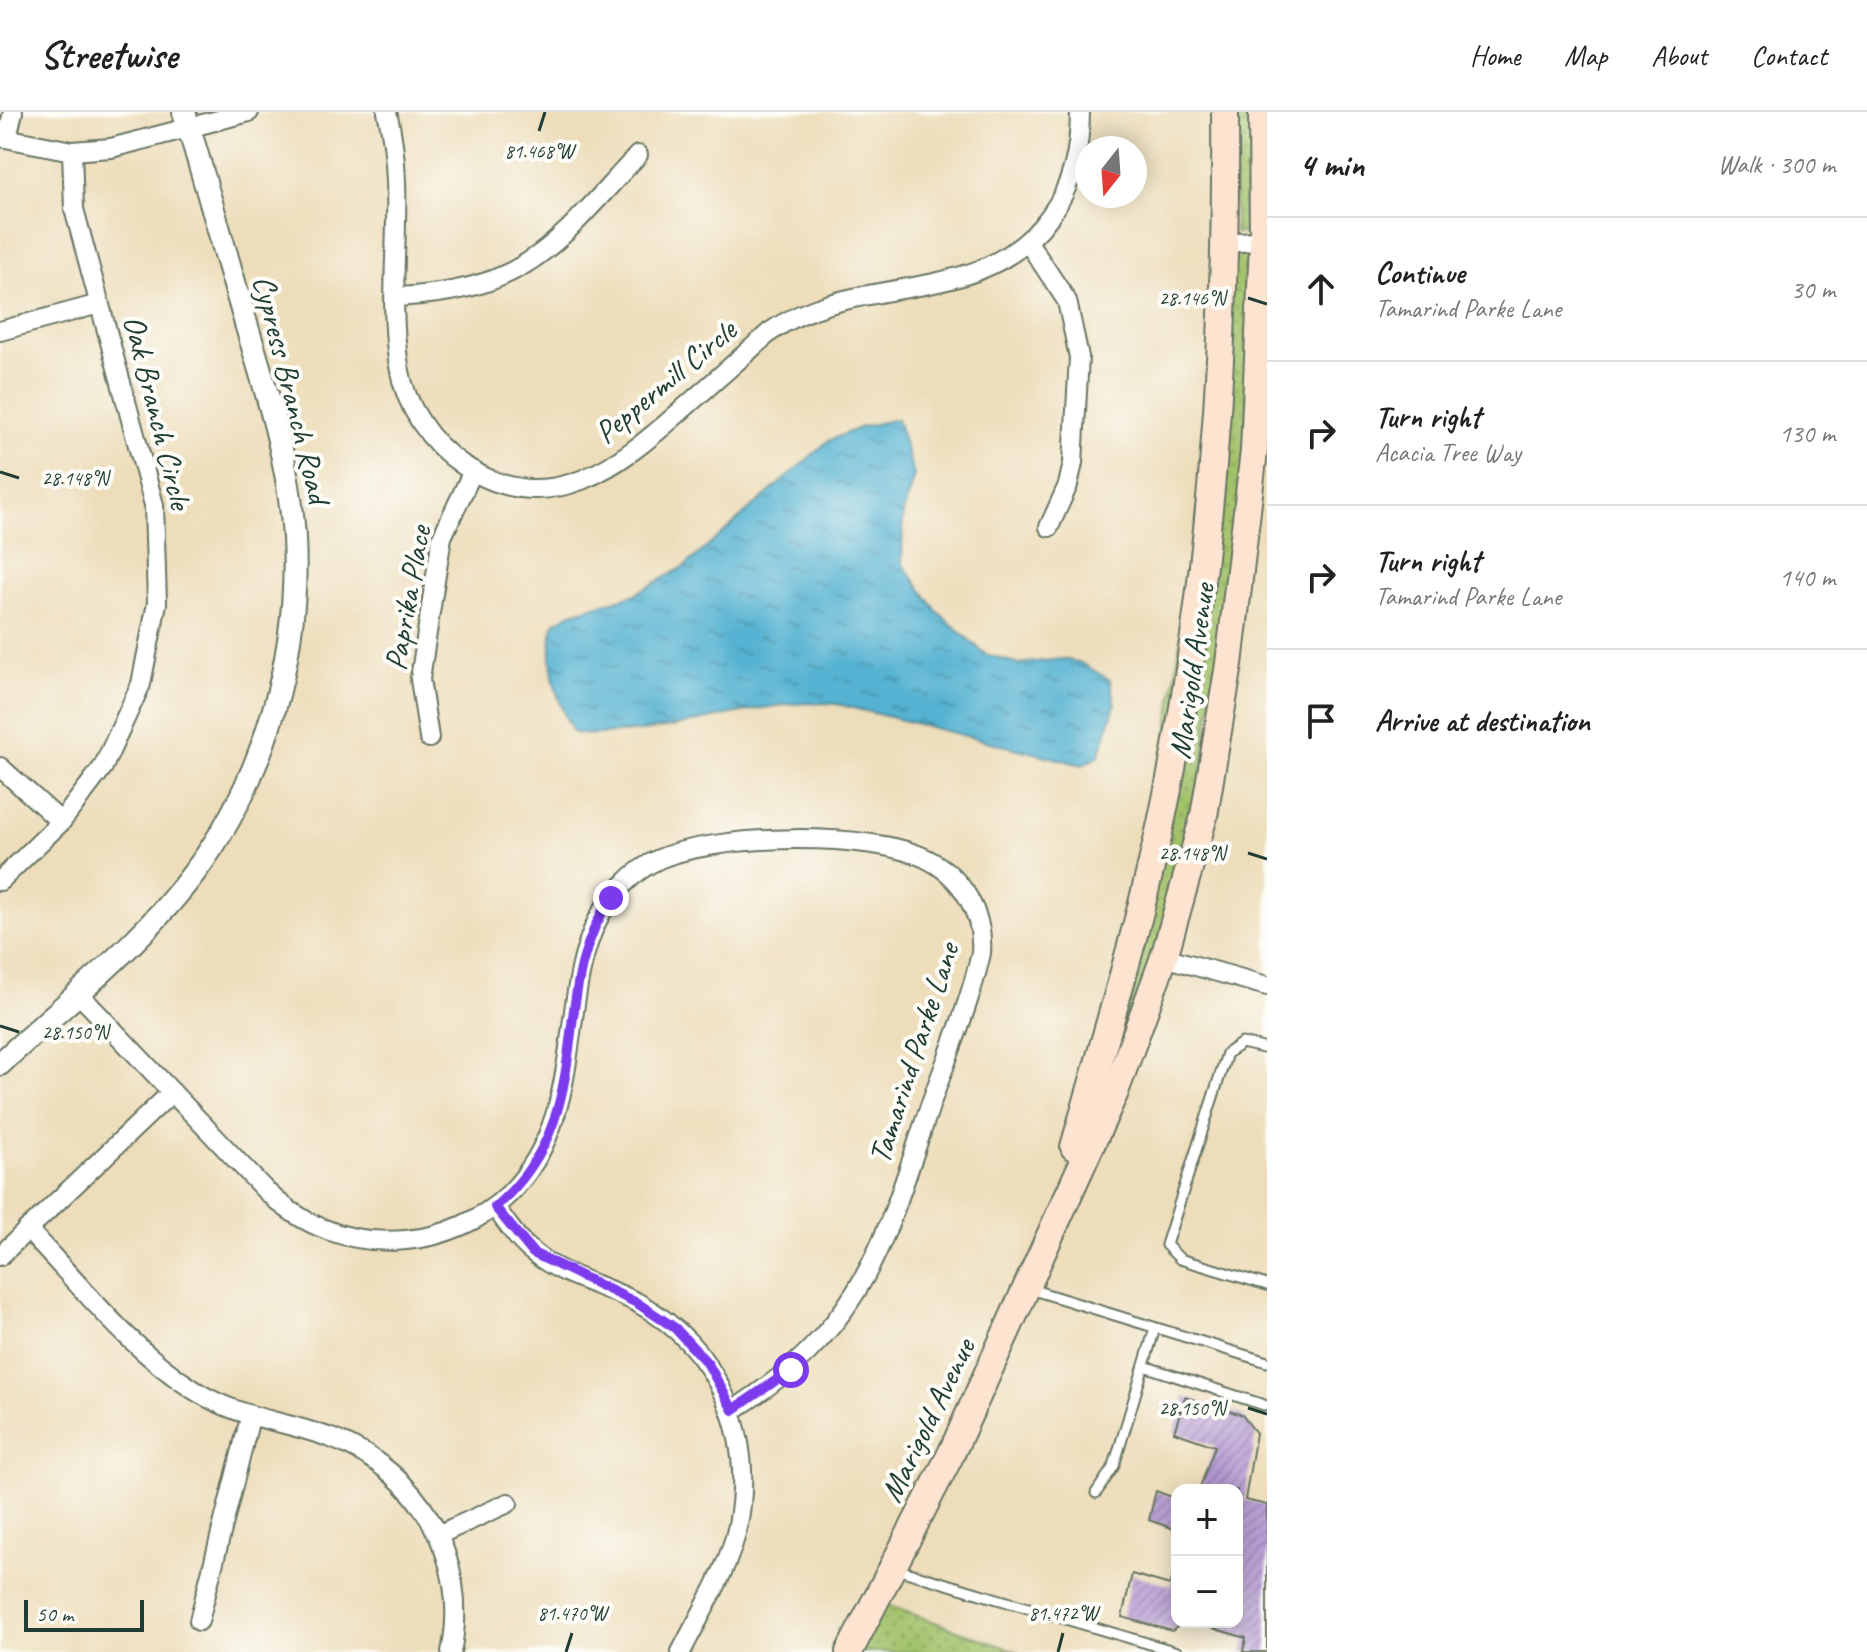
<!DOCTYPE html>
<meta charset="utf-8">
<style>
body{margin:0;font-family:Caveat,sans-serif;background:#f6f6f6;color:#222}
.controls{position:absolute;right:24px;bottom:24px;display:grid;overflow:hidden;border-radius:16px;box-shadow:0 4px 20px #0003}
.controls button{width:72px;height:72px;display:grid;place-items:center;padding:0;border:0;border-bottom:2px solid #e0e0e0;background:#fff;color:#222;font:40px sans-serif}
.compass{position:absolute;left:1075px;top:24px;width:72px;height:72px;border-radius:50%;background:#fff;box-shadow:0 4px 20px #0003;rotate:197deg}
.scale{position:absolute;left:24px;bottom:20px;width:120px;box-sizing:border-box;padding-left:8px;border:4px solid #1f3d34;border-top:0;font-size:22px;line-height:28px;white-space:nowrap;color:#1f3d34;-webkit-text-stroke:6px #fdfcf7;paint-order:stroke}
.stop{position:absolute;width:24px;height:24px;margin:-18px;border:6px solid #7c3aed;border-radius:50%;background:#fff}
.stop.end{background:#7c3aed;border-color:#fff;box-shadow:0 2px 8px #0008}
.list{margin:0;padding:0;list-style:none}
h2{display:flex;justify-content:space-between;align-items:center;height:104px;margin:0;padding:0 32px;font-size:34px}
h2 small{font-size:26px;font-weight:400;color:#767676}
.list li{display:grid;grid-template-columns:52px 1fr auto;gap:24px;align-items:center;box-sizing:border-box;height:144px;padding:0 32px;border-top:2px solid #e0e0e0}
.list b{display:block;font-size:30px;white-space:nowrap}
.list p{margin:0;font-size:26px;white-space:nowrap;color:#767676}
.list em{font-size:26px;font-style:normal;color:#767676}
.icon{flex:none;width:44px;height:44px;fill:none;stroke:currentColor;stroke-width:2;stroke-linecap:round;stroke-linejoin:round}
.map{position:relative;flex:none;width:1267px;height:1540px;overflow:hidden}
header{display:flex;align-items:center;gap:48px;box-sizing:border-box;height:112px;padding:0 40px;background:#fff;border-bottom:2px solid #e0e0e0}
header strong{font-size:38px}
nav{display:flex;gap:44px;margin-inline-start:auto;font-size:28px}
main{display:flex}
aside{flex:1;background:#fff}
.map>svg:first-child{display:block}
.grass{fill:url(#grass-dots);stroke:#60804f;stroke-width:2}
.water{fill:url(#water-ripples);stroke:#3a7883;stroke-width:2}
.building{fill:url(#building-hatch)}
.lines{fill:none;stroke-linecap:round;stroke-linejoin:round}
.service-casing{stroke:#677563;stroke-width:13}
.minor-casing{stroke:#677563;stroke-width:22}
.tertiary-casing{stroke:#677563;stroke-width:26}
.secondary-casing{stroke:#677563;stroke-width:30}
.service{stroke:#fff;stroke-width:9}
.minor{stroke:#fff;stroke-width:18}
.tertiary{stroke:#fff;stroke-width:22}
.secondary{stroke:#fde4d1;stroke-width:26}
.route{stroke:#7c3aed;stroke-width:10}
.ticks{fill:none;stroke:#1f3d34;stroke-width:3}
.labels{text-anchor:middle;stroke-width:8;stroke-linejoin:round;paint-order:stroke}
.street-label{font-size:32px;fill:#1f3d34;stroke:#fdfcf7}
.ticks-label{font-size:20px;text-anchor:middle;fill:#1f3d34;stroke:#fdfcf7;stroke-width:8;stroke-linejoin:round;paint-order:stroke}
</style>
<header>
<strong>Streetwise</strong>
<nav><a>Home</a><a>Map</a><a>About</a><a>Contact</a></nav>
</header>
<main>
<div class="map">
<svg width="1267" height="1540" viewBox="0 0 1267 1540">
<defs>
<pattern id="grass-dots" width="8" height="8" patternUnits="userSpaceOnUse" patternTransform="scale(2)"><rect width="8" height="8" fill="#a2c26a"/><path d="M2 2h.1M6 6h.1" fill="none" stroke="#839f58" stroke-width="1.8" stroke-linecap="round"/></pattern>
<pattern id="water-ripples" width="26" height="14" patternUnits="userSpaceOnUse" patternTransform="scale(2)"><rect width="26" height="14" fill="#54b2d2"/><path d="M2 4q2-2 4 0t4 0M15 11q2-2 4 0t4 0" fill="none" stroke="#4592ab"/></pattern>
<pattern id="building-hatch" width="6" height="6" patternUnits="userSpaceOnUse" patternTransform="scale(2)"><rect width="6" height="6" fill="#b397d2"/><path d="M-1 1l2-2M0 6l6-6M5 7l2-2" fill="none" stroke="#917cab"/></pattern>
</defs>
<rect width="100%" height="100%" fill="#fdfcf7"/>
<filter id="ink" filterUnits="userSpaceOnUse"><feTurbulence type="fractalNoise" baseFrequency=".0125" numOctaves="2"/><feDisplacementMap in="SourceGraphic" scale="16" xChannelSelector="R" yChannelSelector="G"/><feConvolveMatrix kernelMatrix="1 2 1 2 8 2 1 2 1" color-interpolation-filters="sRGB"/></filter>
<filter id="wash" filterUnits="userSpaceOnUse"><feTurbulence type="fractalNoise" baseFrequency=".006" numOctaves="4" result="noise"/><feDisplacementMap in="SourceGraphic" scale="32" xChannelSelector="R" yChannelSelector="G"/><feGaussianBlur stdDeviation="1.8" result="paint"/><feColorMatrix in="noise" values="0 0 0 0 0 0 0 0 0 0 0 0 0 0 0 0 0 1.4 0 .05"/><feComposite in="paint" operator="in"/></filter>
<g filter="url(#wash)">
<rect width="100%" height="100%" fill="#edddba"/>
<g class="grass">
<path d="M 1234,0 L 1254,0 L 1254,121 L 1235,121 Z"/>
<path d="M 1254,139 L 1246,338 L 1196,703 L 1156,842 L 1103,974 L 1136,850 L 1234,140 Z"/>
<path d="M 884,1492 L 1018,1540 L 859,1540 Z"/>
</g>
<path class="water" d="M 897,307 L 914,363 L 903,401 L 902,451 L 937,499 L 985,542 L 1019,552 L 1061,547 L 1079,550 L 1110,568 L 1115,593 L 1099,644 L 1082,653 L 837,592 C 763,585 690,619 616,621 C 600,621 589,625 573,620 C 556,589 544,546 555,510 L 572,501 L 633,483 L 684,455 L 828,329 L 861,315 Z"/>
<g id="blocks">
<g class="building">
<path d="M 1185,1285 L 1242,1303 L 1256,1321 L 1245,1388 L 1267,1393 L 1267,1540 L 1243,1540 L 1246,1526 L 1195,1511 L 1237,1510 L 1237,1378 L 1199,1378 L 1215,1334 L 1174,1320 Z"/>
<path d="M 1156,1379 L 1177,1387 L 1177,1418 L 1149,1408 Z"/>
<path d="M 1177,1454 L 1177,1510 L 1184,1510 L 1172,1519 L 1122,1505 L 1132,1462 L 1170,1473 Z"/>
</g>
</g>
</g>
<g filter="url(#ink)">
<use href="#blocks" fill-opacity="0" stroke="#677563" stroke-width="2"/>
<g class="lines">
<defs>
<g id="service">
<path d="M 1267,937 L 1242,931 L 1227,941 L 1166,1133 L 1180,1147 L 1267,1173"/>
<path d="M 1030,1177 L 1267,1250"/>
<path d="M 1144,1254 L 1267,1294"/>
<path d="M 1096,1381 L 1114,1354 L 1155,1216"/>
<path d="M 896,1457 L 1177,1540"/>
</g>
<g id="minor">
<path d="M 387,0 C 408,83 385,171 399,254 C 405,294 430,331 463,353 C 550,411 620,353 683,297 C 712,271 741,246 770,220 C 856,158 982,199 1050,104 C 1073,73 1080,38 1080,0"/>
<path d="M 0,25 L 72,39 L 111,36 L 249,0"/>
<path d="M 7,26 L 13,0"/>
<path d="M 1028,130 L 1067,189 L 1079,245 L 1073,351 L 1068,373 L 1049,415"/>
<path d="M 1226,131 L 1267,128"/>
<path d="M 397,185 C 529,178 554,133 638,43"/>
<path d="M 0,219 L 99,192"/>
<path d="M 429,626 L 420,567 L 432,488 L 442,425 L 473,359"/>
<path d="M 0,655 L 61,710"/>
<path d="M 0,769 L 61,710 L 103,655 L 141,572 L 157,491 L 154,393 L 74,97 L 72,39"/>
<path d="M 1164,845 L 1267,874"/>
<path d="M 78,881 L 263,1076 C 302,1115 351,1133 406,1128 C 444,1125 482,1108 509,1082 C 600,992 545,845 625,771 C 635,761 646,753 659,747 C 717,722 871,719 927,747 C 963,765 984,803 981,841 C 970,892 948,942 931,991 C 883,1132 866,1214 733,1298"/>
<path d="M 495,1095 C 507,1111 518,1129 534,1141 C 564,1165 604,1173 638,1191 C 719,1236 755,1322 738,1413 C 729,1457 701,1500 681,1540"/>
<path d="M 27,1117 C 79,1171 129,1237 194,1278 C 240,1307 283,1308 331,1326 C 419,1358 471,1448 451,1540"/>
<path d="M 0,1144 L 172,980"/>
<path d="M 440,1422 L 508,1391"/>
<path d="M 199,1509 L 250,1306"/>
</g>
<path id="tertiary" d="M 0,952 C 67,889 143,831 197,757 C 265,665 300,541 294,426 C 290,354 268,284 247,215 C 226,143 206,71 184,0"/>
<g id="secondary">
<path d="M 1074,1035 C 1106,923 1140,811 1164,697 C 1212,465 1227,236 1225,0"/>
<path d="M 849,1540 L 951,1342 L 1115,980 L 1164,845 L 1204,704 L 1229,552 L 1254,339 L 1263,130 L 1262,0"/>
</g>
</defs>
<use href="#service" class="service-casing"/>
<use href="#minor" class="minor-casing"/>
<use href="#tertiary" class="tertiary-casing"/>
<use href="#secondary" class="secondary-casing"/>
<use href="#service" class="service"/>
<use href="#minor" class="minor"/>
<use href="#tertiary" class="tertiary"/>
<use href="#secondary" class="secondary"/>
</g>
</g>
<g class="lines" filter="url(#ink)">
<path class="route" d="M 611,786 C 544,884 603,1001 495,1095 L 533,1141 L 637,1191 L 675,1216 L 708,1252 L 733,1298 L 791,1258"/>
</g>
<path class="ticks" d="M 539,19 L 545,0M 1248,186 L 1267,192M 0,360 L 19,366M 1248,741 L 1267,747M 0,914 L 19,920M 1248,1296 L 1267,1302M 566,1540 L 572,1521M 1058,1540 L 1063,1521"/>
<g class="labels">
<g class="street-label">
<text transform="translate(665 269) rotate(-40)" y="11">Peppermill Circle</text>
<text transform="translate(292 277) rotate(76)" y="11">Cypress Branch Road</text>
<text transform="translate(158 300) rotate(76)" y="11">Oak Branch Circle</text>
<text transform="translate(407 486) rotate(-80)" y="11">Paprika Place</text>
<text transform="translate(1191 559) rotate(-82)" y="11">Marigold Avenue</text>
<text transform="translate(913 941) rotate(-72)" y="11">Tamarind Parke Lane</text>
<text transform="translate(927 1308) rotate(-64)" y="11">Marigold Avenue</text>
</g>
</g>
<g class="ticks-label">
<text x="539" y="46">81.468°W</text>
<text x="1192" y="193">28.146°N</text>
<text x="75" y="373">28.148°N</text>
<text x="1192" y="748">28.148°N</text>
<text x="75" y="927">28.150°N</text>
<text x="1192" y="1303">28.150°N</text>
<text x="572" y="1508">81.470°W</text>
<text x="1063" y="1508">81.472°W</text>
</g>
</svg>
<div class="controls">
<button>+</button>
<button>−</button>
</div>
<svg class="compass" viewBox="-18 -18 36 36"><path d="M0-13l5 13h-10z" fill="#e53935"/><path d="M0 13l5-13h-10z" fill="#767676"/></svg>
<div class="scale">50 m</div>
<div class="stop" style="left:791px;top:1258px"></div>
<div class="stop end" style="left:611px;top:786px"></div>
</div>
<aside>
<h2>4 min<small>Walk · 300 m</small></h2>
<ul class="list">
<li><svg class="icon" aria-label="ahead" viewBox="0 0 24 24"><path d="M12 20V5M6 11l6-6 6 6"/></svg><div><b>Continue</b><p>Tamarind Parke Lane</p></div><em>30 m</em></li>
<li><svg class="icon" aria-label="right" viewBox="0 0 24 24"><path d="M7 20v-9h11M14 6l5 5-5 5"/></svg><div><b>Turn right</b><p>Acacia Tree Way</p></div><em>130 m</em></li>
<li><svg class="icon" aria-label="right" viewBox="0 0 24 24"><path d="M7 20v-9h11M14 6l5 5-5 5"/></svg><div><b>Turn right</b><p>Tamarind Parke Lane</p></div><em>140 m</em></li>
<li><svg class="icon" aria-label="arrive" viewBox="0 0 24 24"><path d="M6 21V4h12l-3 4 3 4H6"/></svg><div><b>Arrive at destination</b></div></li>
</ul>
</aside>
</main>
